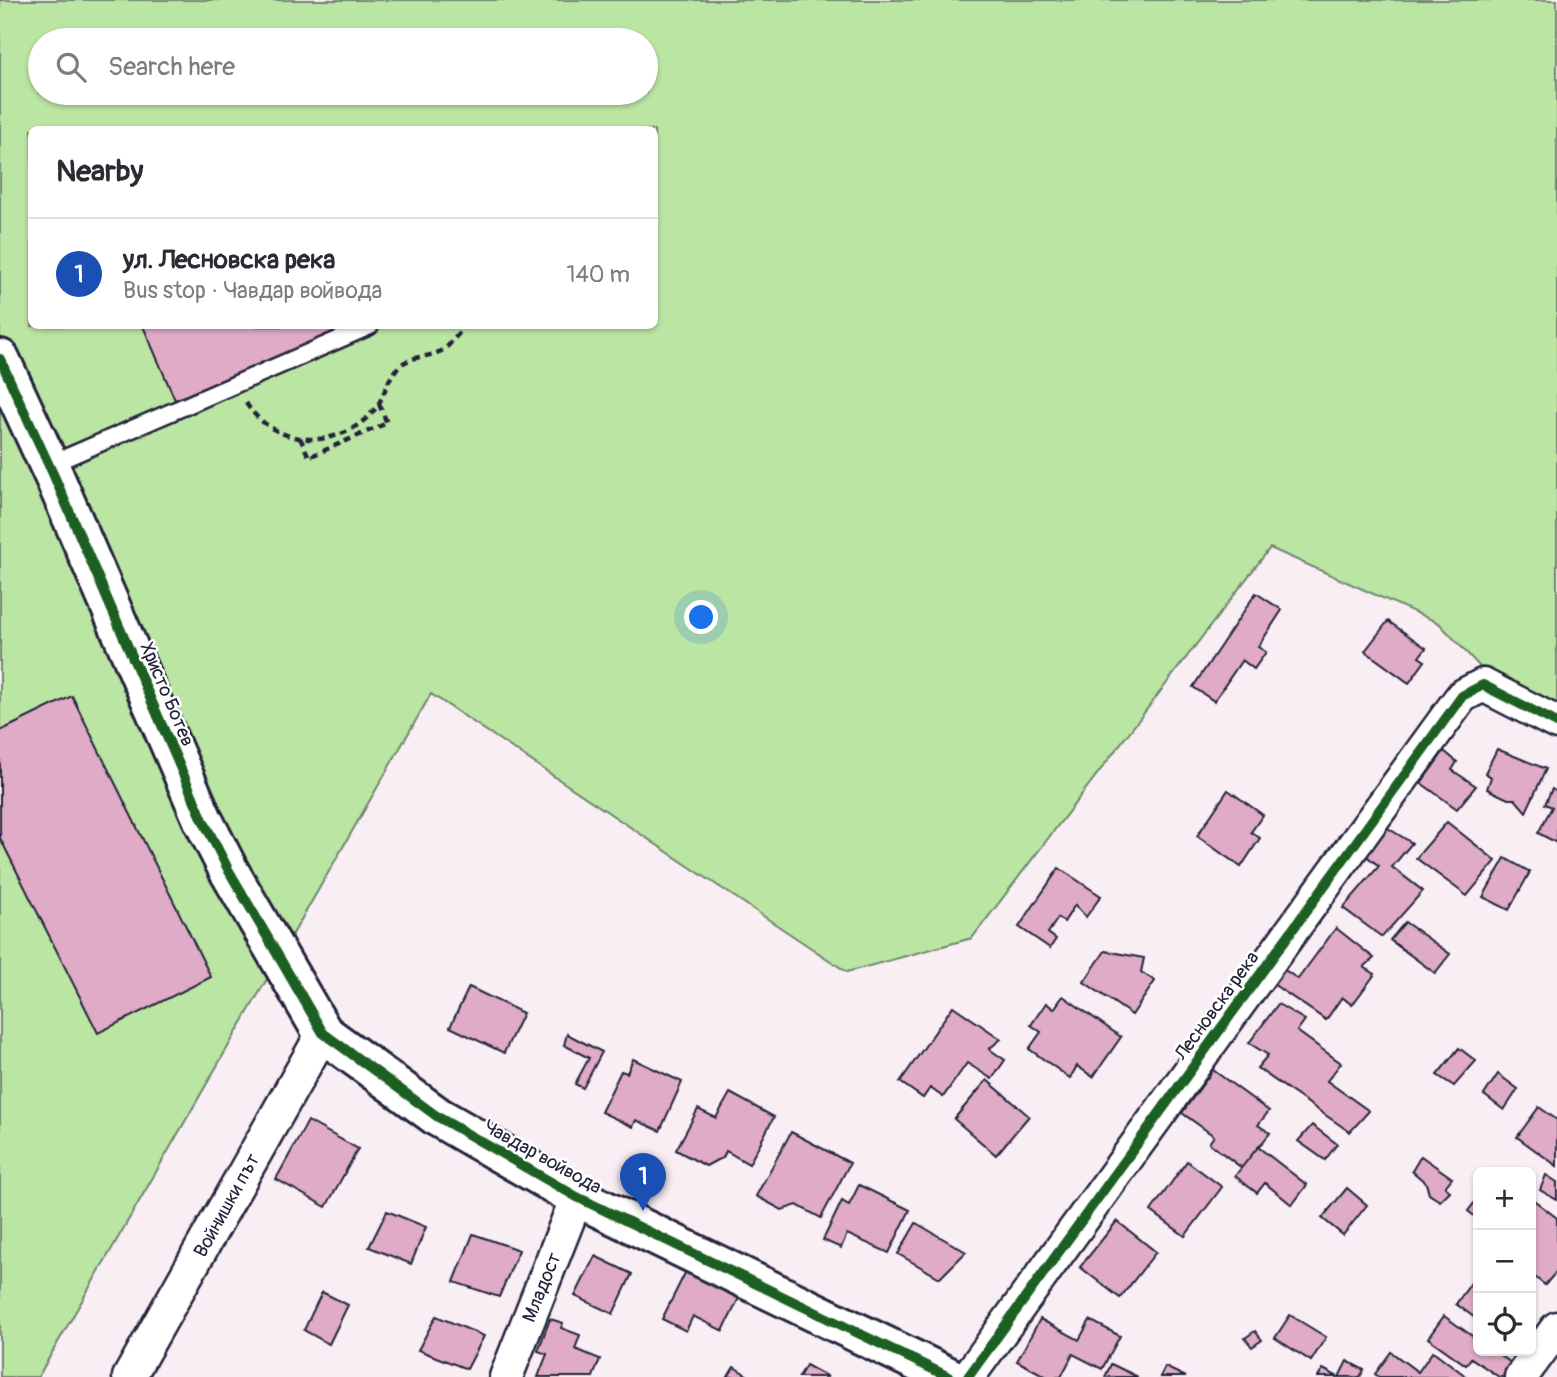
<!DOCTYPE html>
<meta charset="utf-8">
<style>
body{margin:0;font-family:Pangolin,sans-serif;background:#f7f7f7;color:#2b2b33}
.controls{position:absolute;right:21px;bottom:21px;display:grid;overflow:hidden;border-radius:10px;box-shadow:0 2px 5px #0004}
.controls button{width:63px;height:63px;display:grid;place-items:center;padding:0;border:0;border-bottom:2px solid #e1e1e2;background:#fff;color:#2b2b33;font:35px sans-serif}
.you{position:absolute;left:702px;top:618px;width:24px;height:24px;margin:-18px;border:5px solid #fff;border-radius:50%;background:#1a73e8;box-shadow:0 0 0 10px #1a73e833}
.badge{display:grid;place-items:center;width:46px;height:46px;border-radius:50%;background:#2563eb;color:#fff;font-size:23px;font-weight:700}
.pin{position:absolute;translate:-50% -58px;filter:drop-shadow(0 2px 4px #0008)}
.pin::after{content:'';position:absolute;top:37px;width:24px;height:21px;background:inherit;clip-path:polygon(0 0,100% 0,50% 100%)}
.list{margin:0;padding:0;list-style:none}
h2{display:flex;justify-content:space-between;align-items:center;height:91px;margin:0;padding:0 28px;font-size:30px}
h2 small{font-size:23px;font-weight:400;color:#7c7c81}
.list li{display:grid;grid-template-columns:46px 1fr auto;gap:21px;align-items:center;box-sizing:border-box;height:112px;padding:0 28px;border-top:2px solid #e1e1e2}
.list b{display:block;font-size:26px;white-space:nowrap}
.list p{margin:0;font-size:23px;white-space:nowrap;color:#7c7c81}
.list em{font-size:23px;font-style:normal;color:#7c7c81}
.icon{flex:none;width:38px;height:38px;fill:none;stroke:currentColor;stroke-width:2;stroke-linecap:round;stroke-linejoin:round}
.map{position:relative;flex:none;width:1557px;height:1377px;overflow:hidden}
.search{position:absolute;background:#fff;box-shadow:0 2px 5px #0004;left:28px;top:28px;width:630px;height:77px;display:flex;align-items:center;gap:18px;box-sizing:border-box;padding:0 24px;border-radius:38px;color:#7c7c81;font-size:26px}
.panel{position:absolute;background:#fff;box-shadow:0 2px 5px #0004;left:28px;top:126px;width:630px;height:203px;border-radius:10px}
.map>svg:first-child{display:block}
.green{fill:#bbe5a2;stroke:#6e846e;stroke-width:2;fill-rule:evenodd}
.building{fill:#dfabc6;stroke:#22223b;stroke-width:2}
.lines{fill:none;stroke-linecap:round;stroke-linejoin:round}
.lane-casing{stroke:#22223b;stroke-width:21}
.street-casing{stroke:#22223b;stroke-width:37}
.secondary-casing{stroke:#22223b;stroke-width:44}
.path{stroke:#22223b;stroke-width:4.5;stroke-dasharray:7 5;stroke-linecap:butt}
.lane{stroke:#fff;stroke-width:16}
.street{stroke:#fff;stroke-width:32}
.secondary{stroke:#fff;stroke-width:38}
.cycleway-casing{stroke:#fff;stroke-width:15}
.cycleway{stroke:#1b5e20;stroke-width:10}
.labels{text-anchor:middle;stroke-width:5;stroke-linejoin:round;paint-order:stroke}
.street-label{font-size:19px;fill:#22223b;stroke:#fff}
</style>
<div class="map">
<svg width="1557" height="1377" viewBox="0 0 1557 1377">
<rect width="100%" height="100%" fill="#f9eef4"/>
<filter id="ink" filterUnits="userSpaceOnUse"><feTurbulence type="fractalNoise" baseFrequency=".0143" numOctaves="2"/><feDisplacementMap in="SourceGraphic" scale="14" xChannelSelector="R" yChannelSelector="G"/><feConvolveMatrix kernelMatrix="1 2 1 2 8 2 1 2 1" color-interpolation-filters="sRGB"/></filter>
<g filter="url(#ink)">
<path class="green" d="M 0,0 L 1557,0 L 1557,723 L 1509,698 L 1439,623 L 1270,548 L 972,938 L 847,972 L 431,694 L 38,1377 L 0,1377 ZM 40,40 L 646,40 L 646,93 L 40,93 ZM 32,130 L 654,130 L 654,326 L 32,326 Z"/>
<g class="building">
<path d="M 143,326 L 350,326 L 175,400 Z"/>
<path d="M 1256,593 L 1282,610 L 1258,647 L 1266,652 L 1254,669 L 1242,660 L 1214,701 L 1193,687 Z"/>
<path d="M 1388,621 L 1426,648 L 1419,657 L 1425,661 L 1409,683 L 1365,651 Z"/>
<path d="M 72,696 L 211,977 L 98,1033 L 0,838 L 0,731 Z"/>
<path d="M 1497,749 L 1546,769 L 1526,812 L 1515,799 L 1508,799 L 1487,789 L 1491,777 L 1485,773 Z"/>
<path d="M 1444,751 L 1457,762 L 1452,770 L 1476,786 L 1457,809 L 1421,783 Z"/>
<path d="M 1552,789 L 1557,792 L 1557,843 L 1538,833 L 1552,807 L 1545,804 Z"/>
<path d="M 1228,790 L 1263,815 L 1251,832 L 1260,838 L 1241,867 L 1197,836 Z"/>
<path d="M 1447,822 L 1496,861 L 1467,896 L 1416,858 Z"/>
<path d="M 1386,827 L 1412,843 L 1392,867 L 1423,891 L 1382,937 L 1343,908 L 1379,866 L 1364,854 Z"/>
<path d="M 1505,858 L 1530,872 L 1509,910 L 1483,897 Z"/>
<path d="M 1059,868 L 1101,896 L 1086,917 L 1075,905 L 1064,922 L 1058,918 L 1048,933 L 1056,939 L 1050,948 L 1019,927 Z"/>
<path d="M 1405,922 L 1450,954 L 1435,973 L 1390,940 Z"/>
<path d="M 1336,928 L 1374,958 L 1364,967 L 1375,974 L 1352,1005 L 1342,997 L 1326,1020 L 1273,984 L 1283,969 L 1298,979 Z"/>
<path d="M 1105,951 L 1144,958 L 1141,972 L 1155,981 L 1132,1015 L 1084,982 Z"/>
<path d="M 469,987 L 523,1013 L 504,1053 L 450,1027 Z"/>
<path d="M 1063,996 L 1121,1037 L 1093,1077 L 1077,1066 L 1070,1078 L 1029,1049 L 1041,1032 L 1031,1025 L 1046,1003 L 1054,1009 Z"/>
<path d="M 1278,1004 L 1305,1020 L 1297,1031 L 1341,1063 L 1327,1081 L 1369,1111 L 1350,1132 L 1257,1068 L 1268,1055 L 1249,1043 Z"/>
<path d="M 953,1006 L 1001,1039 L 989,1049 L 1005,1060 L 992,1079 L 967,1063 L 943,1097 L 930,1088 L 923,1098 L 900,1082 Z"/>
<path d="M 567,1034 L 602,1052 L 583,1088 L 575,1084 L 589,1058 L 564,1045 Z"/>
<path d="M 1459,1048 L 1476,1061 L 1454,1086 L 1437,1075 Z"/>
<path d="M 633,1059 L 682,1082 L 660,1131 L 636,1120 L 633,1127 L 601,1112 L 621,1071 L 627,1073 Z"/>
<path d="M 1213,1070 L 1269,1111 L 1258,1125 L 1270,1133 L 1242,1168 L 1209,1143 L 1214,1136 L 1182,1113 Z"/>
<path d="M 1498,1074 L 1518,1089 L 1504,1110 L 1484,1095 Z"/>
<path d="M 987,1080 L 1029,1116 L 996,1155 L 954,1119 Z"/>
<path d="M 730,1093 L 774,1117 L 749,1164 L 726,1151 L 723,1158 L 717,1160 L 706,1166 L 676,1150 L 698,1109 L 716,1118 Z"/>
<path d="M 1539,1107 L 1557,1120 L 1557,1166 L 1517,1137 Z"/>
<path d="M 308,1121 L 358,1149 L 326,1207 L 276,1179 Z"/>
<path d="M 1312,1125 L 1337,1144 L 1325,1160 L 1298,1141 Z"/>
<path d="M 791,1132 L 850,1163 L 821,1218 L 797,1205 L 782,1210 L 756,1196 Z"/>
<path d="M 1258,1147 L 1307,1185 L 1292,1205 L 1265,1183 L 1257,1193 L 1235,1176 Z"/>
<path d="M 1421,1156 L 1452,1178 L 1445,1187 L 1450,1191 L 1440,1201 L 1429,1194 L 1426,1183 L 1412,1171 Z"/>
<path d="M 1187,1161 L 1222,1187 L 1185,1236 L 1151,1211 Z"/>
<path d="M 1546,1175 L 1557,1182 L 1557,1200 L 1540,1190 Z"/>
<path d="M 859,1185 L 910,1210 L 889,1253 L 847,1234 L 841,1248 L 823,1240 L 842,1201 L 849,1205 Z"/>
<path d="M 1347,1188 L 1367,1205 L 1343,1235 L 1322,1218 Z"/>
<path d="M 1478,1198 L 1478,1219 L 1468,1211 Z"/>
<path d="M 1531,1198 L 1557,1218 L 1557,1271 L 1545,1285 L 1531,1274 Z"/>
<path d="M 387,1211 L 426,1227 L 411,1264 L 369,1247 Z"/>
<path d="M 1117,1221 L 1156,1252 L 1120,1298 L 1080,1267 Z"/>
<path d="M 916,1223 L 966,1252 L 940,1278 L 898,1254 Z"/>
<path d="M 473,1234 L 519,1250 L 499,1297 L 454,1282 Z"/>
<path d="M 595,1256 L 632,1274 L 613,1314 L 575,1296 Z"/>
<path d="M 687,1269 L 740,1296 L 723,1331 L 693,1316 L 686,1331 L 662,1319 Z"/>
<path d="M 1471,1283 L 1478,1288 L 1478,1320 L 1456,1304 Z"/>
<path d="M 322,1292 L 348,1305 L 329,1344 L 304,1330 Z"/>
<path d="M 1290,1315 L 1326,1337 L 1311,1361 L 1275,1338 Z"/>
<path d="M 436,1316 L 484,1336 L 467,1369 L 418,1350 Z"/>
<path d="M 1444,1316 L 1478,1340 L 1478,1351 L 1494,1351 L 1514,1365 L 1506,1377 L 1499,1377 L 1471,1358 L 1466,1365 L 1428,1338 Z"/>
<path d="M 550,1319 L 563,1323 L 561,1328 L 580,1335 L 575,1349 L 600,1359 L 593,1377 L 538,1377 L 547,1354 L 538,1351 Z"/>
<path d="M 1040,1319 L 1079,1340 L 1090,1320 L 1120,1336 L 1102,1369 L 1073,1354 L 1061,1377 L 1047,1377 L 1017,1361 Z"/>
<path d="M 1255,1331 L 1262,1340 L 1252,1347 L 1245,1338 Z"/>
<path d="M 1433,1351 L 1467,1377 L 1379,1377 L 1375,1374 L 1391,1352 L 1418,1372 Z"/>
<path d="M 1347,1361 L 1364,1370 L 1360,1377 L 1339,1377 Z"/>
<path d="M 1111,1364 L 1138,1377 L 1105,1377 Z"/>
<path d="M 806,1365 L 828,1377 L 799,1377 Z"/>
<path d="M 734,1367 L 750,1377 L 728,1377 Z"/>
<path d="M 1165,1367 L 1186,1377 L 1160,1377 Z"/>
<path d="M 1323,1369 L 1338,1377 L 1318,1377 Z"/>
</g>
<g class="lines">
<defs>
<path id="lane" d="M 49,465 L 370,326"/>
<g id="street">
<path d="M 129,1377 L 323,1033"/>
<path d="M 506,1377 L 577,1197"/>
<path d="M 968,1377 L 1462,696 L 1483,685 L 1557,723"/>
<path d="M 1521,1377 L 1557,1328"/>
</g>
<path id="secondary" d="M 0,359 L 54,476 L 203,820 L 229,871 L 323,1033 L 438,1117 L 577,1197 L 949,1377"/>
</defs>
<use href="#lane" class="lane-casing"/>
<use href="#street" class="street-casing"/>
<use href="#secondary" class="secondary-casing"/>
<g class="path">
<path d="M 246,403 C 275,449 342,451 375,409 C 386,395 387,375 402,364 C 414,355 430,358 443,350 C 447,348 451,342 454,339 C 458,334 461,332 463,326"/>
<path d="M 300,438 L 309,457 L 387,423 L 379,404"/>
</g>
<use href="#lane" class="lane"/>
<use href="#street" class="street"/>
<use href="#secondary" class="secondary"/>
<defs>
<g id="cycleway">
<path d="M 0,359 L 54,476 L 203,820 L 229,871 L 323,1033 L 438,1117 L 577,1197 L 949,1377"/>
<path d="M 968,1377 L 1462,696 L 1483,685 L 1557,723"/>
</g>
</defs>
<use href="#cycleway" class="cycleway-casing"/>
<use href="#cycleway" class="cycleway"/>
</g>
</g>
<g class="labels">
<g class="street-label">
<text transform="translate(168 694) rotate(67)" y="7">Христо Ботев</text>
<text transform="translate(1216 1005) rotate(-54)" y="7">Лесновска река</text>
<text transform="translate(543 1156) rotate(29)" y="7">Чавдар войвода</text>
<text transform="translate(226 1205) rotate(-61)" y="7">Войнишки път</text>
<text transform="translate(541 1287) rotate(-68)" y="7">Младост</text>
</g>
</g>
</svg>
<div class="controls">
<button>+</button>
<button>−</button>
<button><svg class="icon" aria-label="locate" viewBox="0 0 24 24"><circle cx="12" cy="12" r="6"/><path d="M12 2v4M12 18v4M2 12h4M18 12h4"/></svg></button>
</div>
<div class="you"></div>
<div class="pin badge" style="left:643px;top:1211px;background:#1a4fb4">1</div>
<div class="search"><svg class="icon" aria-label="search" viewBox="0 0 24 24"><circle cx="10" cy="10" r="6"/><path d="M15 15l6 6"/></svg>Search here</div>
<section class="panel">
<h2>Nearby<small></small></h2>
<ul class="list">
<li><span class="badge" style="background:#1a4fb4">1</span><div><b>ул. Лесновска река</b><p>Bus stop · Чавдар войвода</p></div><em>140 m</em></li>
</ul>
</section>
</div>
